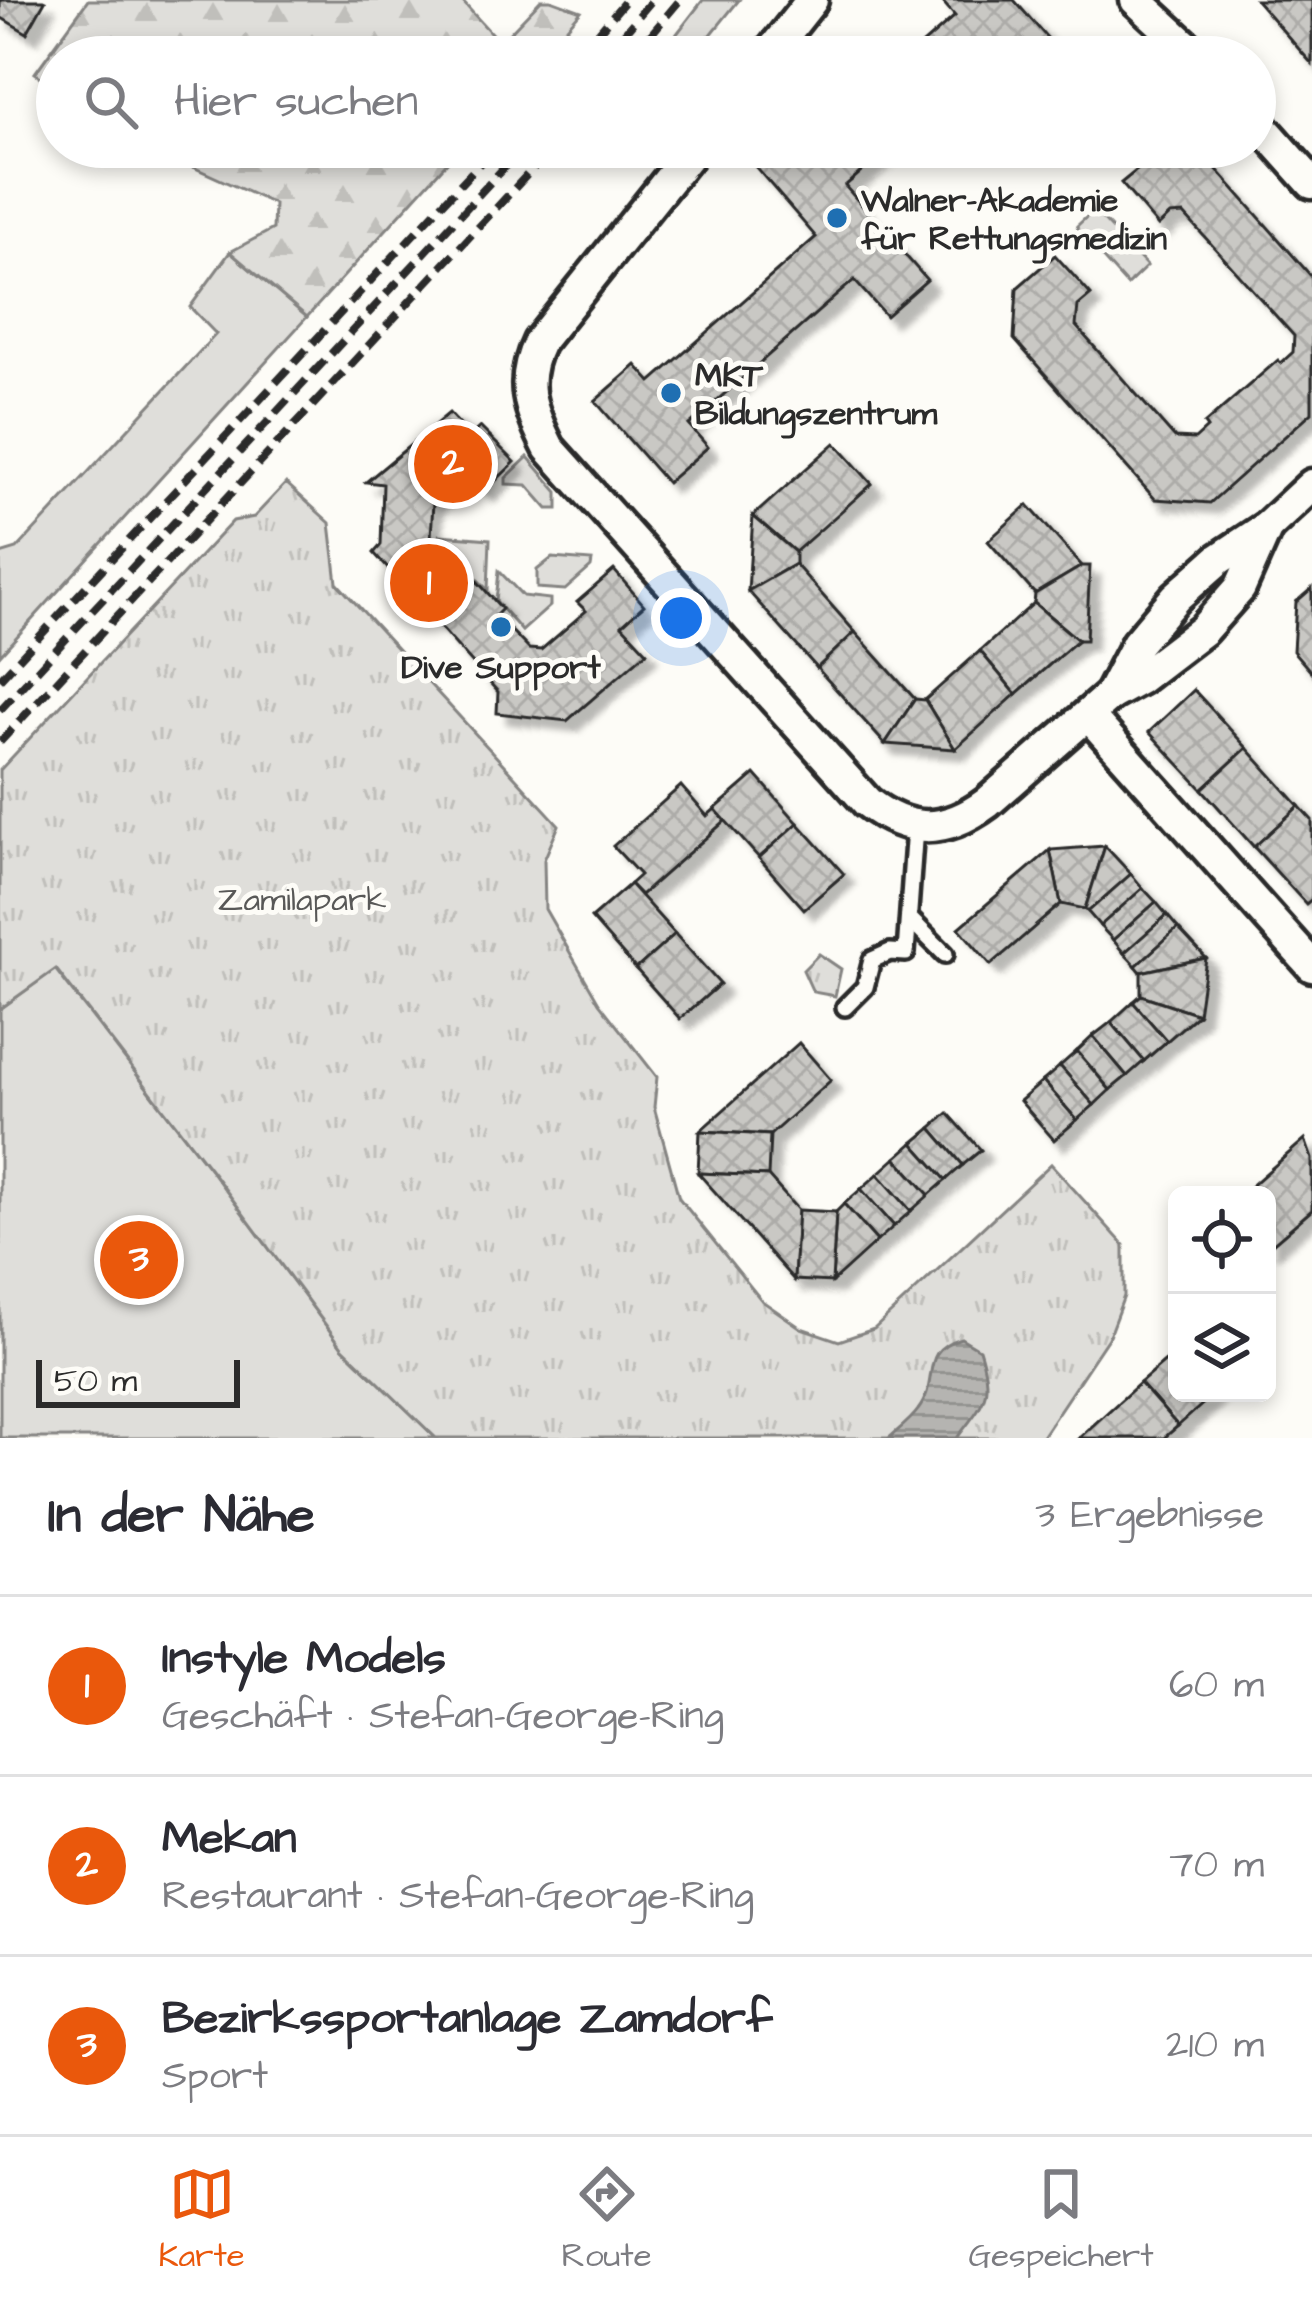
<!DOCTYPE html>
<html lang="de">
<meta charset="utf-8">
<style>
body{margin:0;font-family:"Architects Daughter",sans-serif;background:#f2f2f3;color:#2b2b33}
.controls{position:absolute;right:36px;bottom:36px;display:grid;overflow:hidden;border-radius:18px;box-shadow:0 6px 18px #0003}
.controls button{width:108px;height:108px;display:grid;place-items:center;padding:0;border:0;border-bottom:3px solid #e1e1e2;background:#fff;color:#2b2b33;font:60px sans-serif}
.scale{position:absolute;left:36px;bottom:30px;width:204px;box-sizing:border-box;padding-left:12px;border:6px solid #2b2b2b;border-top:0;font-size:33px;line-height:42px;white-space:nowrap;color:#2b2b2b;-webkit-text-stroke:9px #fdfcf7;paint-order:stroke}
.you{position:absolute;left:681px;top:618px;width:42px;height:42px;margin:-30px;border:9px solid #fff;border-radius:50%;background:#1a73e8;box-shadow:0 0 0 18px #1a73e833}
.badge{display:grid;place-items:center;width:78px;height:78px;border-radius:50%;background:#ea580c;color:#fff;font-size:39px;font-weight:700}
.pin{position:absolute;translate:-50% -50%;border:6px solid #fff;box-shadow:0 3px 12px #0006}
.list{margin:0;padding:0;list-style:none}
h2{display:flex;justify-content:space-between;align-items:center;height:156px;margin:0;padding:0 48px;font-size:51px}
h2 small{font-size:39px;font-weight:400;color:#7c7c81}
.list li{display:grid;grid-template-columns:78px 1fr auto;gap:36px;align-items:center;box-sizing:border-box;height:180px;padding:0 48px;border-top:3px solid #e1e1e2}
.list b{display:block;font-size:45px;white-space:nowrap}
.list p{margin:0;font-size:39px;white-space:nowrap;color:#7c7c81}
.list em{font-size:39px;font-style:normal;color:#7c7c81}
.icon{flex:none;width:66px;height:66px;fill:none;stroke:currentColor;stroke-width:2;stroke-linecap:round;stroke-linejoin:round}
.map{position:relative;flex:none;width:1312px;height:1438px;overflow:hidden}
.search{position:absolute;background:#fff;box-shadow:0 6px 18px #0003;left:36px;right:36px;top:36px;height:132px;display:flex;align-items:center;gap:30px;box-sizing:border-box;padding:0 42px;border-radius:66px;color:#7c7c81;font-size:45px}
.sheet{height:696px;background:#fff}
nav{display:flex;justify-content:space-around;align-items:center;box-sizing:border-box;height:168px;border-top:3px solid #e1e1e2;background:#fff;font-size:33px;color:#7c7c81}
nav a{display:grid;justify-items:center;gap:6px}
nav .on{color:#ea580c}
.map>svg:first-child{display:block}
.grass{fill:#dfdeda;stroke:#858482;stroke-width:3}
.forest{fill:url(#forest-firs);stroke:#858482;stroke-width:3}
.park{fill:url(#park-tufts);stroke:#858482;stroke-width:3}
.water{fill:url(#water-rules);stroke:#7e7d7b;stroke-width:3}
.building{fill:url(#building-cross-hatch);stroke:#2b2b2b;stroke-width:3;filter:url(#shadow)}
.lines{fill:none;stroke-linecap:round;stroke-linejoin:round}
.service-casing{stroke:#2b2b2b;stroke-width:24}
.minor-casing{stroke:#2b2b2b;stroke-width:39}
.service{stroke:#fdfcf7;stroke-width:15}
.minor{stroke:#fdfcf7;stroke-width:30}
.rail{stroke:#2b2b2b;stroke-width:8;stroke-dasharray:18 9;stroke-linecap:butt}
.poi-dot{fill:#1f6fb2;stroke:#fdfcf7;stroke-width:4.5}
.labels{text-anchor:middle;stroke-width:10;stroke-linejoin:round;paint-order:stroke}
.poi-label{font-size:33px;font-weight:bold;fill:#2b2b2b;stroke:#fdfcf7;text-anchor:start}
.park-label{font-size:33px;fill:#585857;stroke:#fdfcf7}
</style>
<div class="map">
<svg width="1312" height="1438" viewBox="0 0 1312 1438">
<defs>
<pattern id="forest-firs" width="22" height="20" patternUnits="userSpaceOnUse" patternTransform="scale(3)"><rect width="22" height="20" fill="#dfdeda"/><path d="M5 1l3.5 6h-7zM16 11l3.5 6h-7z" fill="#c0bfbb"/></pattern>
<pattern id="park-tufts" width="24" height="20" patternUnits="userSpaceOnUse" patternTransform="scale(3)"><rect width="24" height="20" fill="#dfdeda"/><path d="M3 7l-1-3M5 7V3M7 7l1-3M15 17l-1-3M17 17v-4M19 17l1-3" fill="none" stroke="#c0bfbb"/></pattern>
<pattern id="water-rules" width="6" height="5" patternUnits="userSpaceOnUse" patternTransform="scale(3)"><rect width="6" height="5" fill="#b5b4b1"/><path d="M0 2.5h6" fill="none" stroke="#939390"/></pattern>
<pattern id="building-cross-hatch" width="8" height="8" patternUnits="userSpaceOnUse" patternTransform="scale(3)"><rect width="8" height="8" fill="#c9c8c4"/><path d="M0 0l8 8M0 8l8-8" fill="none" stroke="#adaca9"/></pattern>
<filter id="shadow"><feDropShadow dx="10" dy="10" stdDeviation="3" flood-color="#0004"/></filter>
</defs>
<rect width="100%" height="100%" fill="#fdfcf7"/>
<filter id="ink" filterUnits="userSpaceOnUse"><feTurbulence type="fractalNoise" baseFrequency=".00833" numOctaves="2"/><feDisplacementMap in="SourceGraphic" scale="24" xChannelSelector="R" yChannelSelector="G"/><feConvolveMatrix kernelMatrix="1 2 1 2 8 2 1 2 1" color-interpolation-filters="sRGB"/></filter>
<g filter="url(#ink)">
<g class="grass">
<path d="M 230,252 L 307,317 L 0,655 L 0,554 L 17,549 L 216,334 L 190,307 Z"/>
<path d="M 528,457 L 558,492 L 558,509 L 548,509 L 527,485 L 506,484 L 506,478 Z"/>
<path d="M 440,535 L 490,539 L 488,590 L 440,542 Z"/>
<path d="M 552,558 L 592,561 L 591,567 L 565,590 L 537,588 L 537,570 Z"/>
<path d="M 499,571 L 523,596 L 550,599 L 550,606 L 522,631 L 496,601 Z"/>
<path d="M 55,969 L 213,1173 L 342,1347 L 436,1438 L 0,1438 L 0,1009 Z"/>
</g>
<g class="forest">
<path d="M 88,0 L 461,0 L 500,43 L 541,0 L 551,0 L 581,11 L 541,57 L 57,57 L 57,88 L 35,73 Z"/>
<path d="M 703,0 L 739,0 L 693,57 L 659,57 Z"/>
<path d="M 149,147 L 461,147 L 307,317 L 230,252 L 273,229 L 274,204 Z"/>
</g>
<g class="park">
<path d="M 1094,210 L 1147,266 L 1127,285 L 1097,252 L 1082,247 L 1077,226 Z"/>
<path d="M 286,483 L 330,523 L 337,583 L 559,825 L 544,860 L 545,909 L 599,1003 L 657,1077 L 654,1107 L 679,1198 L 762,1301 L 801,1328 L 839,1341 L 874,1329 L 1051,1164 L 1124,1245 L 1124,1296 L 1108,1338 L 1041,1438 L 436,1438 L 342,1347 L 213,1173 L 56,969 L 0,1009 L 0,770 L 233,521 L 254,517 Z"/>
<path d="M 819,954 L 841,969 L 835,996 L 813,992 L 803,970 Z"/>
</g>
<path class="water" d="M 961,1338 L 979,1349 C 994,1396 985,1401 957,1438 L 889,1438 C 899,1429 911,1420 918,1410 C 941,1380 917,1351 961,1338 Z"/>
<g class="building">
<path d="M 0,0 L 43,0 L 45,1 L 27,33 L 0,17 Z"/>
<path d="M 941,0 L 1014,0 L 1064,57 L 908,57 L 955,16 Z"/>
<path d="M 1256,0 L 1312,0 L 1312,64 Z"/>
<path d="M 773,147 L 890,147 L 845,186 L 927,280 L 886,316 L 854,280 L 689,425 L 708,447 L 667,483 L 595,401 L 636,365 L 651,382 L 816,237 L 753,164 Z"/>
<path d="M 1165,147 L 1198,148 L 1312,277 L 1312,412 L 1210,503 L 1155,499 L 1014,339 L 1017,288 L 1055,255 L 1091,295 L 1078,306 L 1076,326 L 1175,438 L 1195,439 L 1207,428 L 1204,424 L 1278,360 L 1281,363 L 1293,352 L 1294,336 L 1184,214 L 1170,215 L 1158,226 L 1121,183 Z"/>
<path d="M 449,413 L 470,436 L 480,427 L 515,462 L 484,492 L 464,470 L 433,502 L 431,538 L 473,586 L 477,581 L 502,609 L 496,615 L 529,649 L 541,650 L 586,611 L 577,602 L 614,570 L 644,605 L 622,625 L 647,652 L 567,721 L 497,713 L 498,692 L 374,553 L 381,545 L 383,484 L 366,482 Z"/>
<path d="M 835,443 L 872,484 L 795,552 L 753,516 Z"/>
<path d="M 1028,505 L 1082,566 L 1035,594 L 988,541 Z"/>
<path d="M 753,516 L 795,552 L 795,564 L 748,591 Z"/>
<path d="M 795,564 L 855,632 L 817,668 L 748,591 Z"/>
<path d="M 1082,566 L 1090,566 L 1086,640 L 1078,640 L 1034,603 L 1035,594 Z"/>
<path d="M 1312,588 L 1312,673 L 1293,651 L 1296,602 Z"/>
<path d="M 1034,603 L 1078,640 L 1016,694 L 980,651 Z"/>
<path d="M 855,632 L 915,699 L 885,744 L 817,668 Z"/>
<path d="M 980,651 L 1016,694 L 955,749 L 925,700 Z"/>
<path d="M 1194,690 L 1247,748 L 1202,789 L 1149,732 Z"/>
<path d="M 915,699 L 925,700 L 955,749 L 885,744 Z"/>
<path d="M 1247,748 L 1299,806 L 1254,847 L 1202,789 Z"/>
<path d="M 755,774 L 798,823 L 759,858 L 715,809 Z"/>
<path d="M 681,786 L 707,816 L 715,809 L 725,821 L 641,895 L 630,884 L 640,875 L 613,846 Z"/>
<path d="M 1299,806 L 1312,820 L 1312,899 L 1306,904 L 1254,847 Z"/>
<path d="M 798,823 L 844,874 L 804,909 L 759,858 Z"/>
<path d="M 1105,846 L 1085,909 L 1061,904 L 1050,850 Z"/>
<path d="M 1105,846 L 1131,874 L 1088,912 L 1085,909 Z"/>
<path d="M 1050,850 L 1061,904 L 991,965 L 959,928 Z"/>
<path d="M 1131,874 L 1143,888 L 1100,926 L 1088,912 Z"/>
<path d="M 630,884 L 675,934 L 636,969 L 591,918 Z"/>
<path d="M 1143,888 L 1156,902 L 1113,940 L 1100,926 Z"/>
<path d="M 1156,902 L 1167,915 L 1124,953 L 1113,940 Z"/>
<path d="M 1167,915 L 1178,928 L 1136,966 L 1124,953 Z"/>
<path d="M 1178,928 L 1206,958 L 1141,972 L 1136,966 Z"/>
<path d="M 675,934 L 720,984 L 680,1019 L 636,969 Z"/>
<path d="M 1206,958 L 1198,1014 L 1141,995 L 1141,972 Z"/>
<path d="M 1141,995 L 1198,1014 L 1167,1041 L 1133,1002 Z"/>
<path d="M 1133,1002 L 1167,1041 L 1144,1061 L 1111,1022 Z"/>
<path d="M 1111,1022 L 1144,1061 L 1127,1076 L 1093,1036 Z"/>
<path d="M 1093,1036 L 1127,1076 L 1110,1090 L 1077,1051 Z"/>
<path d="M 799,1043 L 831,1080 L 770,1135 L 700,1131 Z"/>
<path d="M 1077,1051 L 1110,1090 L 1094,1105 L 1060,1066 Z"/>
<path d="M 1060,1066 L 1094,1105 L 1077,1120 L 1043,1081 Z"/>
<path d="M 1043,1081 L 1077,1120 L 1054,1140 L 1020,1101 Z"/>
<path d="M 948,1113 L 981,1150 L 963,1165 L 931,1128 Z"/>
<path d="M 931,1128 L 963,1165 L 946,1180 L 913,1143 Z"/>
<path d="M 700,1131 L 770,1135 L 768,1176 L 698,1173 Z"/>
<path d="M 1305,1139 L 1312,1159 L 1312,1210 L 1269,1247 L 1267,1245 L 1267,1195 L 1241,1195 Z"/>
<path d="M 913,1143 L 946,1180 L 929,1195 L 896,1158 Z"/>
<path d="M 896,1158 L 929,1195 L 911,1211 L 878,1174 Z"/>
<path d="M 698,1173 L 768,1176 L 798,1210 L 794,1280 Z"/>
<path d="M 878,1174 L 911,1211 L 894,1226 L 861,1189 Z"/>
<path d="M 861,1189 L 894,1226 L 877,1241 L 844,1204 Z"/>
<path d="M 844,1204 L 877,1241 L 832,1282 L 836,1212 Z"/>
<path d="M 798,1210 L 836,1212 L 832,1282 L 794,1280 Z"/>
<path d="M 1177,1351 L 1177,1393 L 1215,1393 L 1178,1426 L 1140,1383 Z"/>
<path d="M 1140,1383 L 1178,1426 L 1164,1438 L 1079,1438 Z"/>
</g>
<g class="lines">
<defs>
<g id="service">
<path d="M 909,918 L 945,954"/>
<path d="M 845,1007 L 865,987 L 872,960 L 890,952 L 906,953 L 915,827"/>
</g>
<g id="minor">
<path d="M 1136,0 L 1198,57"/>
<path d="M 767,57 L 812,0"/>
<path d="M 1255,119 L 1312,183"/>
<path d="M 695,147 L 539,342 C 519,383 530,410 549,448 L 867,802 C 908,834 945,834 987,803 L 1110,695 L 1139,679 L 1203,630 L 1240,588 L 1267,527"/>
<path d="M 1110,695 L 1137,643 L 1176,597 L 1219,559 L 1267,527 L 1312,485"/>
<path d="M 1088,715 L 1312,966"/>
</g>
</defs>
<use href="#service" class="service-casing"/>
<use href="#minor" class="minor-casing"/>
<use href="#service" class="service"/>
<use href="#minor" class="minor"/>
<g class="rail">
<path d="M 577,57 L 626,0"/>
<path d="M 604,57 L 652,0"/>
<path d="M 632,57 L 680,0"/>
<path d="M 0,679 L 495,147"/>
<path d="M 0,710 L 523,147"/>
<path d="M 0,742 L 553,147"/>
</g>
</g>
</g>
<g class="poi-dot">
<circle cx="837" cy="218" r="12"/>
<circle cx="671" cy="393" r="12"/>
<circle cx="501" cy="627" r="12"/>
</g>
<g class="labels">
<g class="poi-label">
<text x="861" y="211">Walner-Akademie<tspan x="861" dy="38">für Rettungsmedizin</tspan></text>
<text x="695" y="386">MKT<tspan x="695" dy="38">Bildungszentrum</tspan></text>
<text x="501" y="678" text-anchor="middle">Dive Support</text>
</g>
<g class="park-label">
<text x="302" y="910">Zamilapark</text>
</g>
</g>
</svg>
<div class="controls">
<button><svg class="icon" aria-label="locate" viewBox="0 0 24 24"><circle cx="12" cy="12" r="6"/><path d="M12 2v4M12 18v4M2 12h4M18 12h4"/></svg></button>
<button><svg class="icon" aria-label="layers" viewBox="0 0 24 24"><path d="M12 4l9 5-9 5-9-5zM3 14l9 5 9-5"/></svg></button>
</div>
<div class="scale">50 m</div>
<div class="you"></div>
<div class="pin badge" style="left:429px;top:583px">1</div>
<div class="pin badge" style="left:453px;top:464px">2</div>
<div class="pin badge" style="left:139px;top:1260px">3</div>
<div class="search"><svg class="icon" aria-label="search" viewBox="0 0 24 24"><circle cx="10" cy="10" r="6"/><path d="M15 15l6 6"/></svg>Hier suchen</div>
</div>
<section class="sheet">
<h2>In der Nähe<small>3 Ergebnisse</small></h2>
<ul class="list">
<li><span class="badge">1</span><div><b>Instyle Models</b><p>Geschäft · Stefan-George-Ring</p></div><em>60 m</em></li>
<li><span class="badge">2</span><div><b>Mekan</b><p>Restaurant · Stefan-George-Ring</p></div><em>70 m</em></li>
<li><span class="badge">3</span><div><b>Bezirkssportanlage Zamdorf</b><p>Sport</p></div><em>210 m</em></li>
</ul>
</section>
<nav>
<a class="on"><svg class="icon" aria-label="map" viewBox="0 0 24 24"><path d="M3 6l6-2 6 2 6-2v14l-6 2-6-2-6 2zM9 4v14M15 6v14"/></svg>Karte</a>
<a><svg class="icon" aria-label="directions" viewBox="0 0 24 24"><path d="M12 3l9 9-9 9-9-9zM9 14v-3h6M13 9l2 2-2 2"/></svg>Route</a>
<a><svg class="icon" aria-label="saved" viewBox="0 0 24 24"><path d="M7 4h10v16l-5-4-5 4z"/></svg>Gespeichert</a>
</nav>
